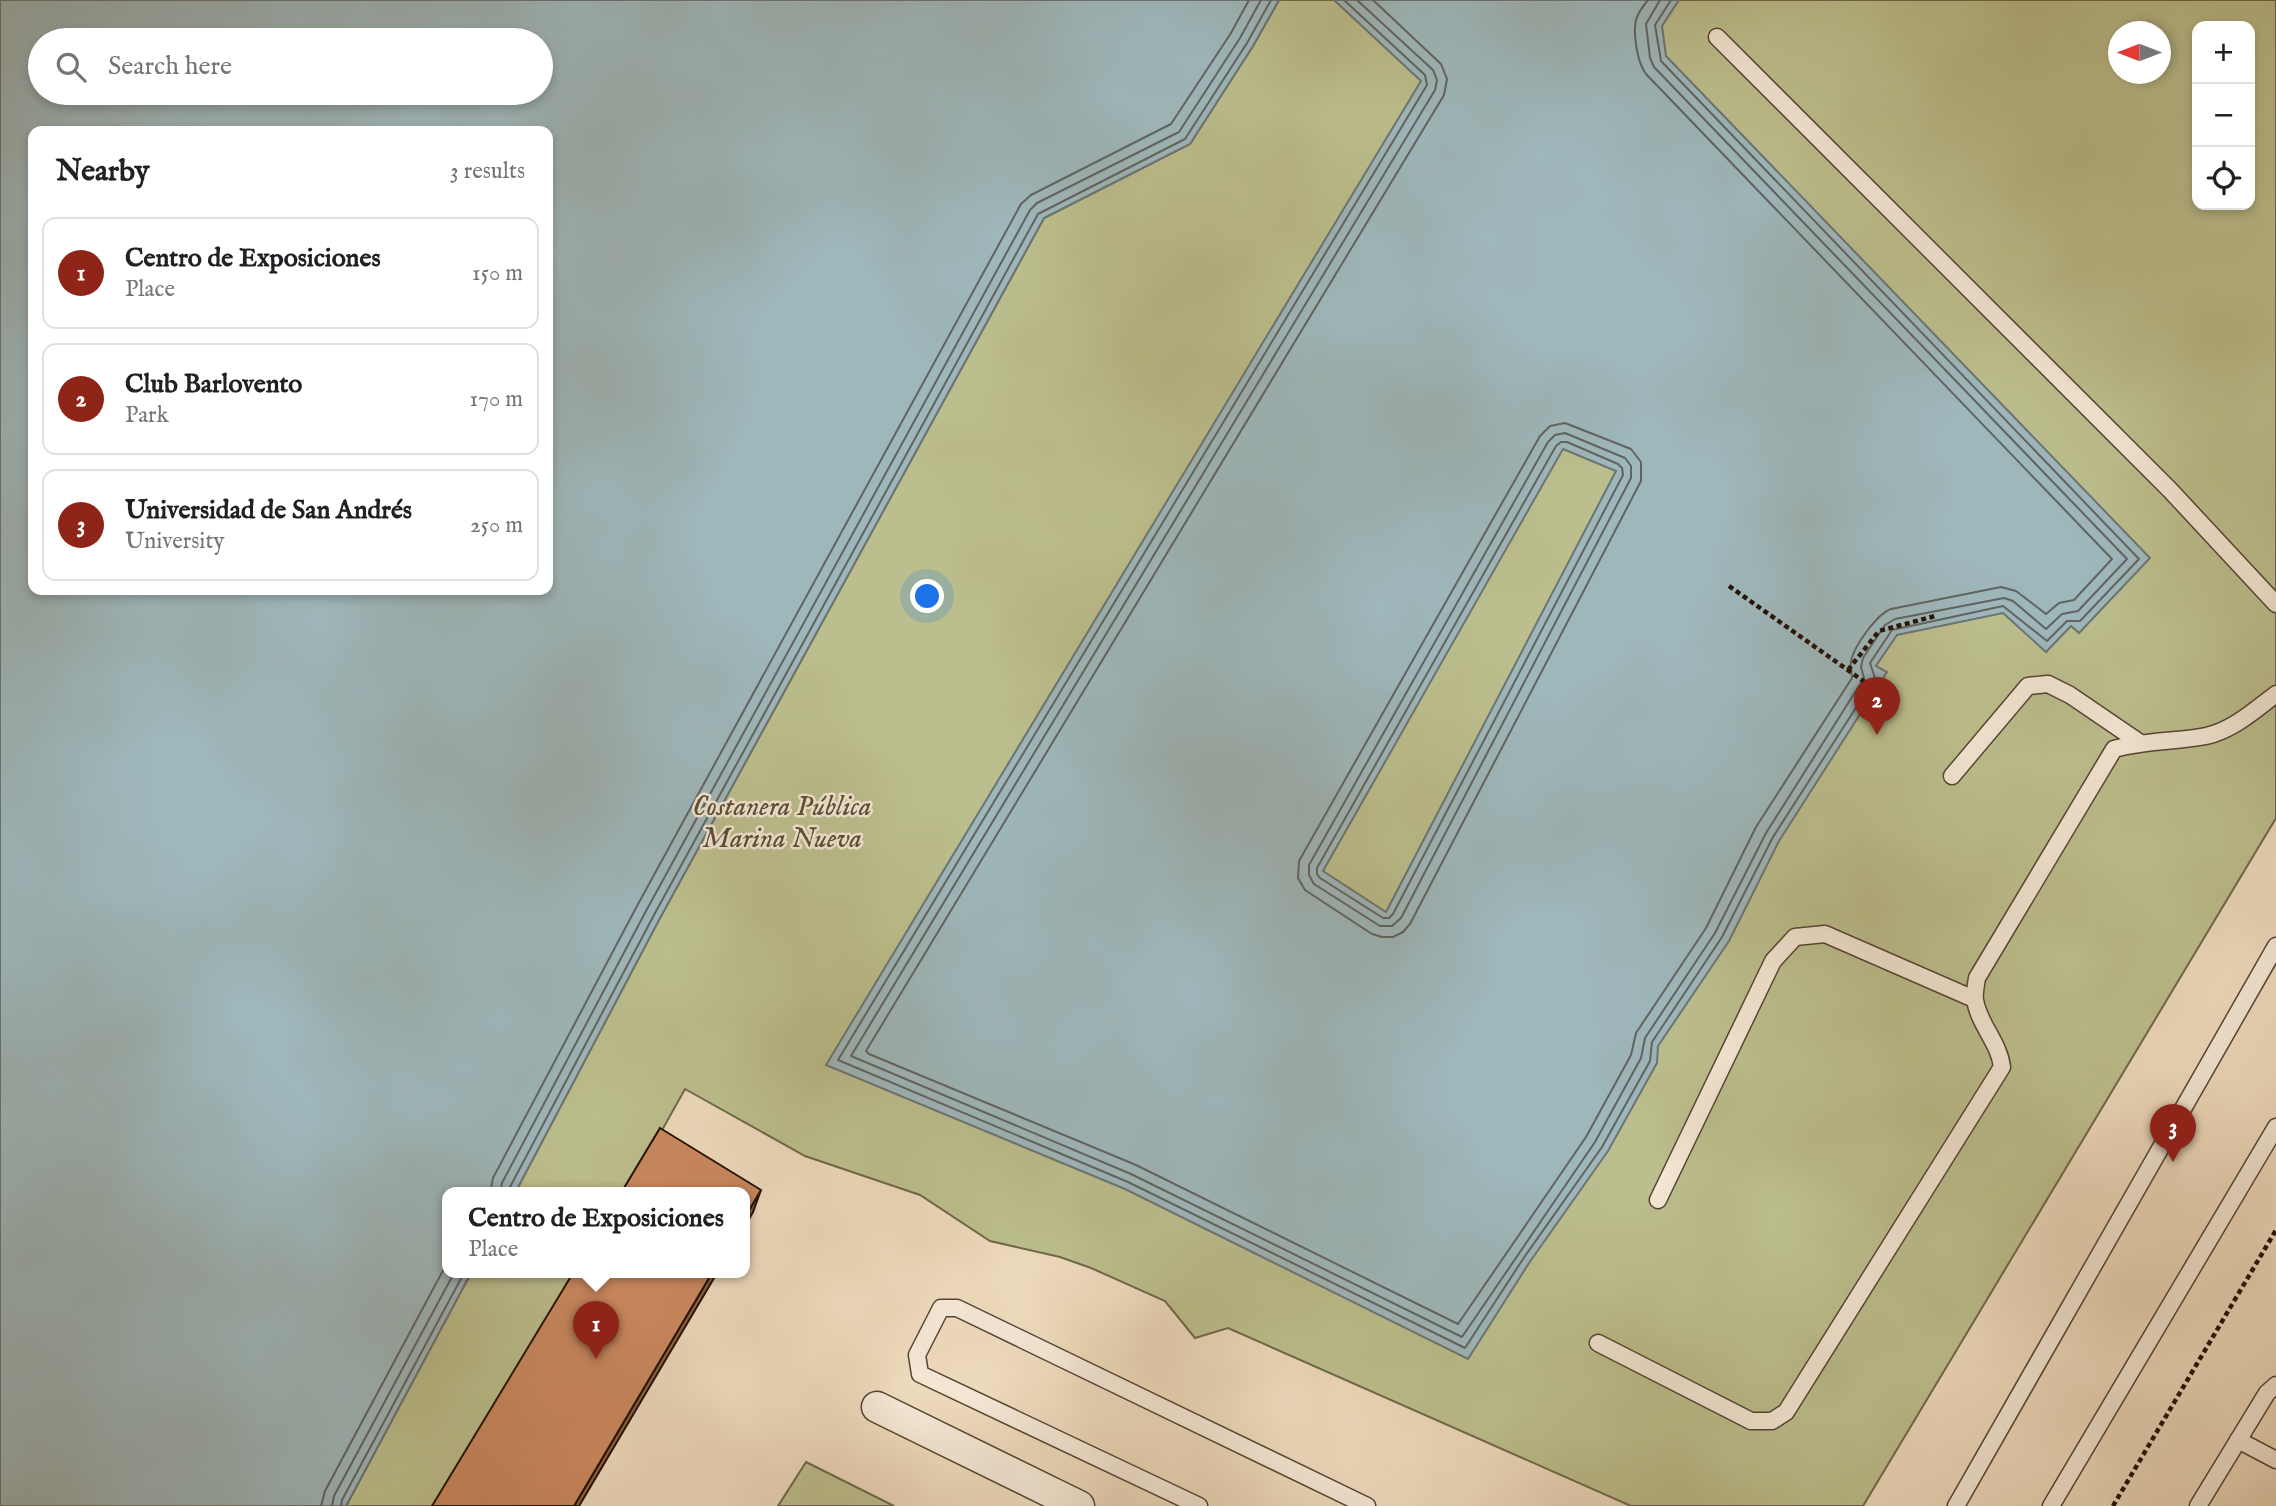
<!DOCTYPE html>
<meta charset="utf-8">
<style>
body{margin:0;font-family:"IM FELL English",serif;background:#f2f2f2;color:#202124}
.controls{position:absolute;right:21px;top:21px;display:grid;overflow:hidden;border-radius:14px;box-shadow:0 4px 10px #0003}
.controls button{width:63px;height:63px;display:grid;place-items:center;padding:0;border:0;border-bottom:2px solid #e0e0e0;background:#fff;color:#202124;font:35px sans-serif}
.compass{position:absolute;left:2108px;top:21px;width:63px;height:63px;border-radius:50%;background:#fff;box-shadow:0 4px 10px #0003;rotate:270deg}
.you{position:absolute;left:928px;top:597px;width:24px;height:24px;margin:-18px;border:5px solid #fff;border-radius:50%;background:#1a73e8;box-shadow:0 0 0 10px #1a73e833}
.badge{display:grid;place-items:center;width:46px;height:46px;border-radius:50%;background:#8f2418;color:#fff;font-size:23px;font-weight:700}
.pin{position:absolute;translate:-50% -58px;filter:drop-shadow(0 2px 4px #0008)}
.pin::after{content:'';position:absolute;top:37px;width:24px;height:21px;background:inherit;clip-path:polygon(0 0,100% 0,50% 100%)}
.popup{position:absolute;left:442px;top:1187px;width:308px;height:91px;box-sizing:border-box;display:grid;place-content:center;border-radius:14px;background:#fff;filter:drop-shadow(0 2px 5px #0005);font-size:23px;white-space:nowrap;color:#757577}
.popup b{font-size:26px;color:#202124}
.popup::after{content:'';position:absolute;left:50%;top:100%;margin-left:-14px;border:14px solid transparent;border-top-color:#fff}
.list{margin:0;padding:0;list-style:none}
h2{display:flex;justify-content:space-between;align-items:center;height:91px;margin:0;padding:0 28px;font-size:30px}
h2 small{font-size:23px;font-weight:400;color:#757577}
.list li{display:grid;grid-template-columns:46px 1fr auto;gap:21px;align-items:center;box-sizing:border-box;height:112px;margin:0 14px 14px;padding:0 14px;border:2px solid #e0e0e0;border-radius:14px}
.list b{display:block;font-size:26px;white-space:nowrap}
.list p{margin:0;font-size:23px;white-space:nowrap;color:#757577}
.list em{font-size:23px;font-style:normal;color:#757577}
.icon{flex:none;width:38px;height:38px;fill:none;stroke:currentColor;stroke-width:2;stroke-linecap:round;stroke-linejoin:round}
.map{position:relative;flex:none;width:2276px;height:1506px;overflow:hidden}
.search{position:absolute;background:#fff;box-shadow:0 4px 10px #0003;left:28px;top:28px;width:525px;height:77px;display:flex;align-items:center;gap:18px;box-sizing:border-box;padding:0 24px;border-radius:38px;color:#757577;font-size:26px}
.panel{position:absolute;background:#fff;box-shadow:0 4px 10px #0003;left:28px;top:126px;width:525px;height:469px;border-radius:14px}
.map>svg:first-child{display:block}
.green{fill:#bcbe8d;stroke:#6f684a;stroke-width:2;fill-rule:evenodd}
.water{fill:#9eb7bb;stroke:#6c7573;stroke-width:2;fill-rule:evenodd}
.lines{fill:none;stroke-linecap:round;stroke-linejoin:round}
.shore{stroke:#606461;stroke-width:2}
.lane-casing{stroke:#554434;stroke-width:19}
.street-casing{stroke:#554434;stroke-width:33}
.path{stroke:#221207;stroke-width:4.5;stroke-dasharray:5 3.5;stroke-linecap:butt}
.lane{stroke:#f3e6d3;stroke-width:16}
.street{stroke:#f3e6d3;stroke-width:30}
.shaded-wall{fill:#8d5f42;stroke:#221207;stroke-width:2}
.building{fill:#ca885f;stroke:#221207;stroke-width:2}
.labels{text-anchor:middle;stroke-width:5;stroke-linejoin:round;paint-order:stroke}
.park-label{font-size:28px;font-style:italic;fill:#584e36;stroke:#f3e6d3}
</style>
<div class="map">
<svg width="2276" height="1506" viewBox="0 0 2276 1506">
<rect width="100%" height="100%" fill="#edd9bb"/>
<filter id="stains"><feTurbulence type="fractalNoise" baseFrequency=".00286" numOctaves="4"/><feColorMatrix values="0 0 0 0 .2 0 0 0 0 .09 0 0 0 0 .02 0 0 0 .5 -.17"/></filter>
<radialGradient id="worn" r=".72"><stop offset=".6" stop-color="#630" stop-opacity="0"/><stop offset="1" stop-color="#630" stop-opacity=".3"/></radialGradient>
<g class="green">
<path d="M 1279,0 L 2276,0 L 2276,818 L 1863,1506 L 1631,1506 L 1228,1328 L 1195,1338 L 1165,1301 L 1091,1268 L 1060,1257 L 990,1241 L 920,1195 L 805,1156 L 685,1089 L 627,1193 L 515,1193 L 660,918 L 1044,218 L 1190,144 L 1253,46 ZM 2197,26 L 2250,26 L 2250,205 L 2197,205 ZM 2118,32 L 2160,32 L 2160,74 L 2118,74 Z"/>
<path d="M 471,1273 L 578,1273 L 437,1506 L 346,1506 Z"/>
<path d="M 806,1462 L 894,1506 L 778,1506 Z"/>
</g>
<g class="water">
<path d="M 0,0 L 1279,0 L 1253,46 L 1190,144 L 1044,218 L 660,918 L 515,1193 L 447,1193 L 447,1273 L 471,1273 L 346,1506 L 0,1506 ZM 40,40 L 541,40 L 541,93 L 40,93 ZM 33,131 L 548,131 L 548,590 L 33,590 Z"/>
<path d="M 1334,0 L 1679,0 L 1662,26 L 1666,56 L 2150,558 L 2079,633 L 2071,626 L 2046,652 L 2003,613 L 1897,635 L 1876,666 L 1887,672 L 1779,841 L 1729,941 L 1658,1046 L 1657,1063 L 1608,1151 L 1529,1263 L 1468,1359 L 1125,1189 L 826,1065 L 1421,81 ZM 1563,449 L 1616,471 L 1386,912 L 1323,871 Z"/>
</g>
<g class="lines">
<g class="shore">
<path d="M 1344,0 L 1425,75 L 1427,85 L 838,1060 L 1128,1182 L 1465,1348 L 1523,1259 L 1602,1147 L 1650,1061 L 1652,1042 L 1722,937 L 1773,837 L 1875,678 L 1870,663 L 1892,630 L 2003,606 L 2047,641 L 2067,621 L 2080,621 L 2139,559 L 1661,61 L 1655,25 L 1671,0"/>
<path d="M 1357,0 L 1433,70 L 1437,80 L 1435,90 L 851,1056 L 1131,1174 L 1462,1337 L 1595,1142 L 1641,1058 L 1645,1038 L 1715,933 L 1766,833 L 1864,678 L 1861,667 L 1863,658 L 1885,625 L 1895,619 L 2004,598 L 2013,601 L 2046,629 L 2062,614 L 2078,611 L 2127,559 L 1654,67 L 1650,58 L 1646,24 L 1660,0"/>
<path d="M 1373,0 L 1441,64 L 1447,79 L 1444,95 L 866,1051 L 869,1054 L 1136,1165 L 1458,1324 L 1586,1137 L 1631,1055 L 1636,1033 L 1706,928 L 1756,827 L 1852,678 C 1852,673 1850,667 1851,661 C 1854,646 1877,614 1891,609 L 2001,587 L 2016,591 L 2046,614 L 2059,603 L 2074,600 L 2112,559 L 1646,74 C 1637,62 1633,34 1636,20 C 1638,12 1643,6 1648,0"/>
<path d="M 1565,423 L 1631,449 L 1641,462 L 1641,481 L 1410,924 L 1403,932 L 1393,937 L 1382,937 L 1372,934 L 1305,890 L 1298,878 L 1299,861 L 1540,436 L 1550,426 Z"/>
<path d="M 1565,433 L 1625,458 L 1631,466 L 1631,478 L 1401,918 L 1392,926 L 1380,926 L 1314,884 L 1309,875 L 1309,865 L 1548,442 L 1555,435 Z"/>
<path d="M 1561,442 L 1567,442 L 1618,464 L 1622,468 L 1623,475 L 1393,914 L 1389,918 L 1383,918 L 1320,878 L 1317,874 L 1317,868 L 1556,446 Z"/>
<path d="M 490,1193 L 493,1178 L 637,906 L 1021,204 L 1031,195 L 1171,124 L 1231,33 L 1249,0"/>
<path d="M 500,1193 L 502,1183 L 646,911 L 1030,210 L 1037,203 L 1179,132 L 1240,38 L 1261,0"/>
<path d="M 509,1193 L 510,1187 L 654,915 L 1038,214 L 1185,139 L 1247,43 L 1271,0"/>
<path d="M 321,1506 L 325,1491 L 447,1263"/>
<path d="M 332,1506 L 334,1496 L 454,1273"/>
<path d="M 341,1506 L 342,1500 L 464,1273"/>
</g>
<defs>
<g id="lane">
<path d="M 1717,37 L 2170,490 L 2276,604"/>
<path d="M 1952,776 L 2028,686 L 2048,684 L 2070,695 L 2139,742"/>
<path d="M 1658,1200 L 1773,961 L 1795,937 L 1825,934 L 1974,999"/>
<path d="M 1598,1343 L 1751,1421 L 1772,1421 L 1786,1412 L 2002,1067 C 1999,1042 1979,1025 1975,1000 C 1974,993 1976,985 1977,978 L 2114,749 C 2147,740 2175,742 2206,736 C 2233,730 2255,710 2276,694"/>
<path d="M 2238,1440 L 2276,1460"/>
<path d="M 1199,1506 L 920,1374 L 917,1355 L 941,1308 L 957,1308 L 1367,1506"/>
<path d="M 1956,1506 L 2276,946"/>
<path d="M 2051,1506 L 2276,1127"/>
<path d="M 2198,1506 L 2267,1393 L 2276,1385"/>
</g>
<path id="street" d="M 877,1407 L 1079,1506"/>
</defs>
<use href="#lane" class="lane-casing"/>
<use href="#street" class="street-casing"/>
<g class="path">
<path d="M 1729,586 L 1876,690"/>
<path d="M 1848,670 L 1879,631 L 1935,616"/>
<path d="M 2113,1506 L 2276,1230"/>
</g>
<use href="#lane" class="lane"/>
<use href="#street" class="street"/>
</g>
<g class="shaded-wall">
<path d="M 761,1190 L 753,1212 L 745,1226 L 745,1217 Z"/>
<path d="M 712,1273 L 717,1273 L 579,1506 L 574,1506 Z"/>
</g>
<g class="building">
<path d="M 660,1128 L 761,1190 L 745,1217 L 745,1193 L 621,1193 Z"/>
<path d="M 573,1273 L 712,1273 L 574,1506 L 432,1506 Z"/>
</g>
<g class="labels">
<g class="park-label">
<text x="782" y="815">Costanera Pública<tspan x="782" dy="32">Marina Nueva</tspan></text>
</g>
</g>
<rect width="100%" height="100%" filter="url(#stains)"/>
<rect width="100%" height="100%" fill="url(#worn)"/>
</svg>
<div class="controls">
<button>+</button>
<button>−</button>
<button><svg class="icon" aria-label="locate" viewBox="0 0 24 24"><circle cx="12" cy="12" r="6"/><path d="M12 2v4M12 18v4M2 12h4M18 12h4"/></svg></button>
</div>
<svg class="compass" viewBox="-18 -18 36 36"><path d="M0-13l5 13h-10z" fill="#e53935"/><path d="M0 13l5-13h-10z" fill="#757577"/></svg>
<div class="you"></div>
<div class="pin badge" style="left:596px;top:1359px">1</div>
<div class="popup"><b>Centro de Exposiciones</b>Place</div>
<div class="pin badge" style="left:1877px;top:735px">2</div>
<div class="pin badge" style="left:2173px;top:1162px">3</div>
<div class="search"><svg class="icon" aria-label="search" viewBox="0 0 24 24"><circle cx="10" cy="10" r="6"/><path d="M15 15l6 6"/></svg>Search here</div>
<section class="panel">
<h2>Nearby<small>3 results</small></h2>
<ul class="list">
<li><span class="badge">1</span><div><b>Centro de Exposiciones</b><p>Place</p></div><em>150 m</em></li>
<li><span class="badge">2</span><div><b>Club Barlovento</b><p>Park</p></div><em>170 m</em></li>
<li><span class="badge">3</span><div><b>Universidad de San Andrés</b><p>University</p></div><em>250 m</em></li>
</ul>
</section>
</div>
